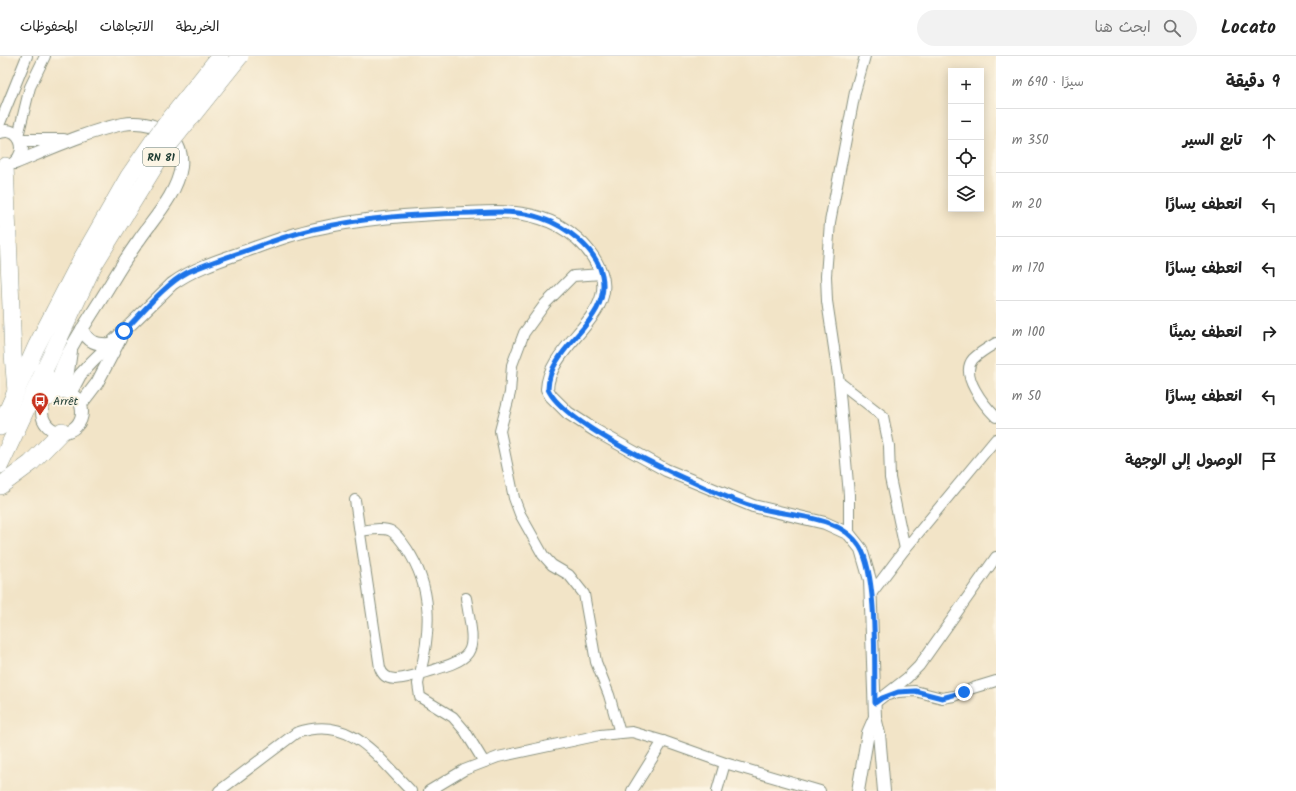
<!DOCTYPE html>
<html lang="ar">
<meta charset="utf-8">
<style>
body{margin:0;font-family:Kalam,"Playpen Sans Arabic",sans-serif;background:#f2f2f2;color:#222;direction:rtl}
.controls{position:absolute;right:12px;top:12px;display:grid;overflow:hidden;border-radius:0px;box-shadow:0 2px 10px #0003}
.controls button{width:36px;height:36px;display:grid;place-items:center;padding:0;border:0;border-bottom:1px solid #e0e0e0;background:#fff;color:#222;font:20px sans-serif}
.stop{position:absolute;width:12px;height:12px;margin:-9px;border:3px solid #1a73e8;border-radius:50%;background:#fff}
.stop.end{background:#1a73e8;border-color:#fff;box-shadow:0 1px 4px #0008}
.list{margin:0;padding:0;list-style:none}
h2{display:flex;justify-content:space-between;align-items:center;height:52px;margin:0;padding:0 16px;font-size:17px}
h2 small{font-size:13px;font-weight:400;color:#767676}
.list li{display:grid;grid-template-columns:26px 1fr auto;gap:12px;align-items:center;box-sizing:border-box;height:64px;padding:0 16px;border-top:1px solid #e0e0e0}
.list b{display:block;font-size:15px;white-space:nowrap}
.list em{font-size:13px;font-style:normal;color:#767676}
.icon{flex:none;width:22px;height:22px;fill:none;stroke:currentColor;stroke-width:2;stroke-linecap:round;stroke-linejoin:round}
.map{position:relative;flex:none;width:996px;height:735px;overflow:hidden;direction:ltr}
header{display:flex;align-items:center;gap:24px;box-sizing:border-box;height:56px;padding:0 20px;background:#fff;border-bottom:1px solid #e0e0e0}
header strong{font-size:19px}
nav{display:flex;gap:22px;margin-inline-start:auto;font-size:14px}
.search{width:280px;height:36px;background:#f2f2f2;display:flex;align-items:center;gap:10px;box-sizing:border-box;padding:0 14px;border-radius:22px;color:#767676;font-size:15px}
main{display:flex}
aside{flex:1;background:#fff}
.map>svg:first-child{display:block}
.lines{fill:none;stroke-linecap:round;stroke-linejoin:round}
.minor-casing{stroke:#88907e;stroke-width:12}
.tertiary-casing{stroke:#88907e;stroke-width:14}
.trunk-casing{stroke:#88907e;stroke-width:18}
.minor{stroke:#fff;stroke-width:10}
.tertiary{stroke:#fff;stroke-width:12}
.trunk{stroke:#fff;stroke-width:17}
.trunk-bridge-casing{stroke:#88907e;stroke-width:18;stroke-linecap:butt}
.trunk-bridge{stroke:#fff;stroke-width:17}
.route{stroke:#1a73e8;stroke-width:5}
.labels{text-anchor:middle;stroke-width:3.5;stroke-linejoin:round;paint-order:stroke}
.shield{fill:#fcf5e5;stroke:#617469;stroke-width:1}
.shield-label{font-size:11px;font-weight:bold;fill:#1f3d34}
.poi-label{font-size:12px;fill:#1f3d34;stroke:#fcf5e5;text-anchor:start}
</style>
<header>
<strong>Locato</strong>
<div class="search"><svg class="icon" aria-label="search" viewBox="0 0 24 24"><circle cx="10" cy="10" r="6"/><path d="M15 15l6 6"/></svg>ابحث هنا</div>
<nav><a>الخريطة</a><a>الاتجاهات</a><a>المحفوظات</a></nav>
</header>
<main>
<aside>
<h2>9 دقيقة<small>سيرًا · 690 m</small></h2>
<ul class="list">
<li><svg class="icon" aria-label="ahead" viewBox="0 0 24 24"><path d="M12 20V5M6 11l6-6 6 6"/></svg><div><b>تابع السير</b></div><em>350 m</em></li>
<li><svg class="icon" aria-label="left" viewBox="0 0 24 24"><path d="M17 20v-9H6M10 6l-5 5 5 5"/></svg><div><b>انعطف يسارًا</b></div><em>20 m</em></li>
<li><svg class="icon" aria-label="left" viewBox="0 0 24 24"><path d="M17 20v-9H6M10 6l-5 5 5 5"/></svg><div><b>انعطف يسارًا</b></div><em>170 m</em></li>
<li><svg class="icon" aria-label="right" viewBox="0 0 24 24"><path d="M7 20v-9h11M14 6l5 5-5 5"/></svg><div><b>انعطف يمينًا</b></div><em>100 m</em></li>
<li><svg class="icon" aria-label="left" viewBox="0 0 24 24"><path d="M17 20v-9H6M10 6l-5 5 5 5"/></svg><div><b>انعطف يسارًا</b></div><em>50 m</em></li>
<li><svg class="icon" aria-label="arrive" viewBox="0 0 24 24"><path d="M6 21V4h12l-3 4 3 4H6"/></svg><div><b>الوصول إلى الوجهة</b></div></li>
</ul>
</aside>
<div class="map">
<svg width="996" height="735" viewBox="0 0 996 735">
<rect width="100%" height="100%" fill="#fcf5e5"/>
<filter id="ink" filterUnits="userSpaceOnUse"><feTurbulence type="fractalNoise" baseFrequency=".025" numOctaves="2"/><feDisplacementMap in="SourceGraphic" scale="8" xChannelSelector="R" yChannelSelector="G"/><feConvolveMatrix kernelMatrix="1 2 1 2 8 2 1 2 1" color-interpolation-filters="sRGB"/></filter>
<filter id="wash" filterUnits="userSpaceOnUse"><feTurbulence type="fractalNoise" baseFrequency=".012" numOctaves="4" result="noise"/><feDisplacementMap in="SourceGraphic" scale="16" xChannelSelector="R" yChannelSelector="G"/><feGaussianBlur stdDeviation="0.9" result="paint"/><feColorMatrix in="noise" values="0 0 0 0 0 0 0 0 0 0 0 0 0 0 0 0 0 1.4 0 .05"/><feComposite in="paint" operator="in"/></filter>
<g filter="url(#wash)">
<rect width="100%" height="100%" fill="#f2e4c7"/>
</g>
<g filter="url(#ink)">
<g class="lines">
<defs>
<g id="minor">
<path d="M 0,67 L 27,0"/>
<path d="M 18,80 L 30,31 L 45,0"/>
<path d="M 602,218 L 573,220 L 545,248 L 524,277 L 512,309 L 510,337 L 500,375 L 514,442 L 520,458 L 543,499 L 552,509 L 569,519 L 584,538 L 596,606 L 609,639 L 620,677"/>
<path d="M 996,287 C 989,291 979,297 973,303 C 959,319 985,350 996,361"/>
<path d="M 839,326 L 883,360 L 889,390 L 890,422 L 905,493"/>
<path d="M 355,444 L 380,612 C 386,630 406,621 420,618 C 431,574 433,532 407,493 C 403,487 397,478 391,475 C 383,471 369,474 360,475"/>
<path d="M 849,478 L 849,439 L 839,326 L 827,245 L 826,220 L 830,166 L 855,36 L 865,0"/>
<path d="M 871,538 L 905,493 L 996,383"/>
<path d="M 466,542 C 476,600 479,601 420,618 L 418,628 L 420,641 L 453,661 L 465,675 L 484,706"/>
<path d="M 888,639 L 898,636 L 915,635 L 942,642 L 954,640 L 973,632 L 996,625"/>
<path d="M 875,647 L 907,622 L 919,610 L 996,501"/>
<path d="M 219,735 L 296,677 C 351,658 376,700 411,735"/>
<path d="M 429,735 L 464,714 L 498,701 L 600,679 L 632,676 L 663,685 L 725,707 L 820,735"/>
<path d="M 632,735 L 663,685"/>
<path d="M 717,735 L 725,707"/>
</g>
<g id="tertiary">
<path d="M 0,76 C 20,70 30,95 14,107"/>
<path d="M 21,84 L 64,84"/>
<path d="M 15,107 C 49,93 88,75 123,68 C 151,63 185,78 181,111 C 177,138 154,162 139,184 C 124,204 112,226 98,248 C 80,277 60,304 53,339"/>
<path d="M 82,273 C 88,286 96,289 110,288"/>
<path d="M 65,336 L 71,295"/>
<circle cx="62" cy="356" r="20"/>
<path d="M 70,338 L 80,319 L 92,306 L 172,228 C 194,212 220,204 246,195 C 268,187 291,178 315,173 C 364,162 415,158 465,157 C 490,156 516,154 540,162 C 567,170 591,190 601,217 C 617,260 549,289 547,333 L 551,340 L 568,357 L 596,375 L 666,414 L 753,450 L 825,467 L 849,478 L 861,493 L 870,524 L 875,661 L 879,678 L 884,735"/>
<path d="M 81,348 L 97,327 L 120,283"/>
<path d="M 858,735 L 868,677 L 875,661"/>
</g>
<g id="trunk">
<path d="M 5,110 L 13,298 L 16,335"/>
<path d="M 43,314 L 48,326 L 49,341"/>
<path d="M 0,371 L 36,291 L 81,204"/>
<path d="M 0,409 L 93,210"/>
<path d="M 0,430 L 31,407 L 62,375"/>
</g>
</defs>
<use href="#minor" class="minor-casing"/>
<use href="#tertiary" class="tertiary-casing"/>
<use href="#trunk" class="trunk-casing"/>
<use href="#minor" class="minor"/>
<use href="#tertiary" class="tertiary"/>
<use href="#trunk" class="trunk"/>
<defs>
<g id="trunk-bridge">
<path d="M 81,204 L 129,120 L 158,78 L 220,0"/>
<path d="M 93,210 L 164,95 L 240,0"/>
</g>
</defs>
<use href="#trunk-bridge" class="trunk-bridge-casing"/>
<use href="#trunk-bridge" class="trunk-bridge"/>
</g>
</g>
<g class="lines" filter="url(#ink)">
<path class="route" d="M 124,275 C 142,257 165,228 188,216 C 208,207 230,200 251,193 C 272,185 293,178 314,173 C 366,161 418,158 471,157 C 494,156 518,154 541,162 C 565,170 596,192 602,219 C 612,267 549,288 548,333 C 564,371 712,438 755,451 C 789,461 840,458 860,491 C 878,521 874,610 875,647 L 882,642 L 898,636 L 915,635 L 942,642 L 964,636"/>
</g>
<defs>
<symbol id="bus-pin" viewBox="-11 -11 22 30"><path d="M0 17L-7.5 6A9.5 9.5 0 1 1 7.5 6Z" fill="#c8321e" stroke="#fcf5e5"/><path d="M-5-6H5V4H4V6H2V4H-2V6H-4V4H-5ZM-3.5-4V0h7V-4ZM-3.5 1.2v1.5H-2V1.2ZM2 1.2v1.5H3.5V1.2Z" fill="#fff"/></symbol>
</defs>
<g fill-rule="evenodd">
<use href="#bus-pin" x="30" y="335" width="20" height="27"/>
</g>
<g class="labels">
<rect class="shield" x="143" y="92" width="36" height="18" rx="3"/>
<g class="shield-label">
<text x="161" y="105">RN 81</text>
</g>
<g class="poi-label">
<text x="53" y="349">Arrêt</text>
</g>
</g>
</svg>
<div class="controls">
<button>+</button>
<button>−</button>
<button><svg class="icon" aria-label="locate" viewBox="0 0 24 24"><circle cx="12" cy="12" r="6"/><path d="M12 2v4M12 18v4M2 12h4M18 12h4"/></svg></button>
<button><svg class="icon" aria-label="layers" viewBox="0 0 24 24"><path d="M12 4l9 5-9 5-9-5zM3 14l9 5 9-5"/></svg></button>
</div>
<div class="stop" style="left:124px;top:275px"></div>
<div class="stop end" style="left:964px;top:636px"></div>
</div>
</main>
